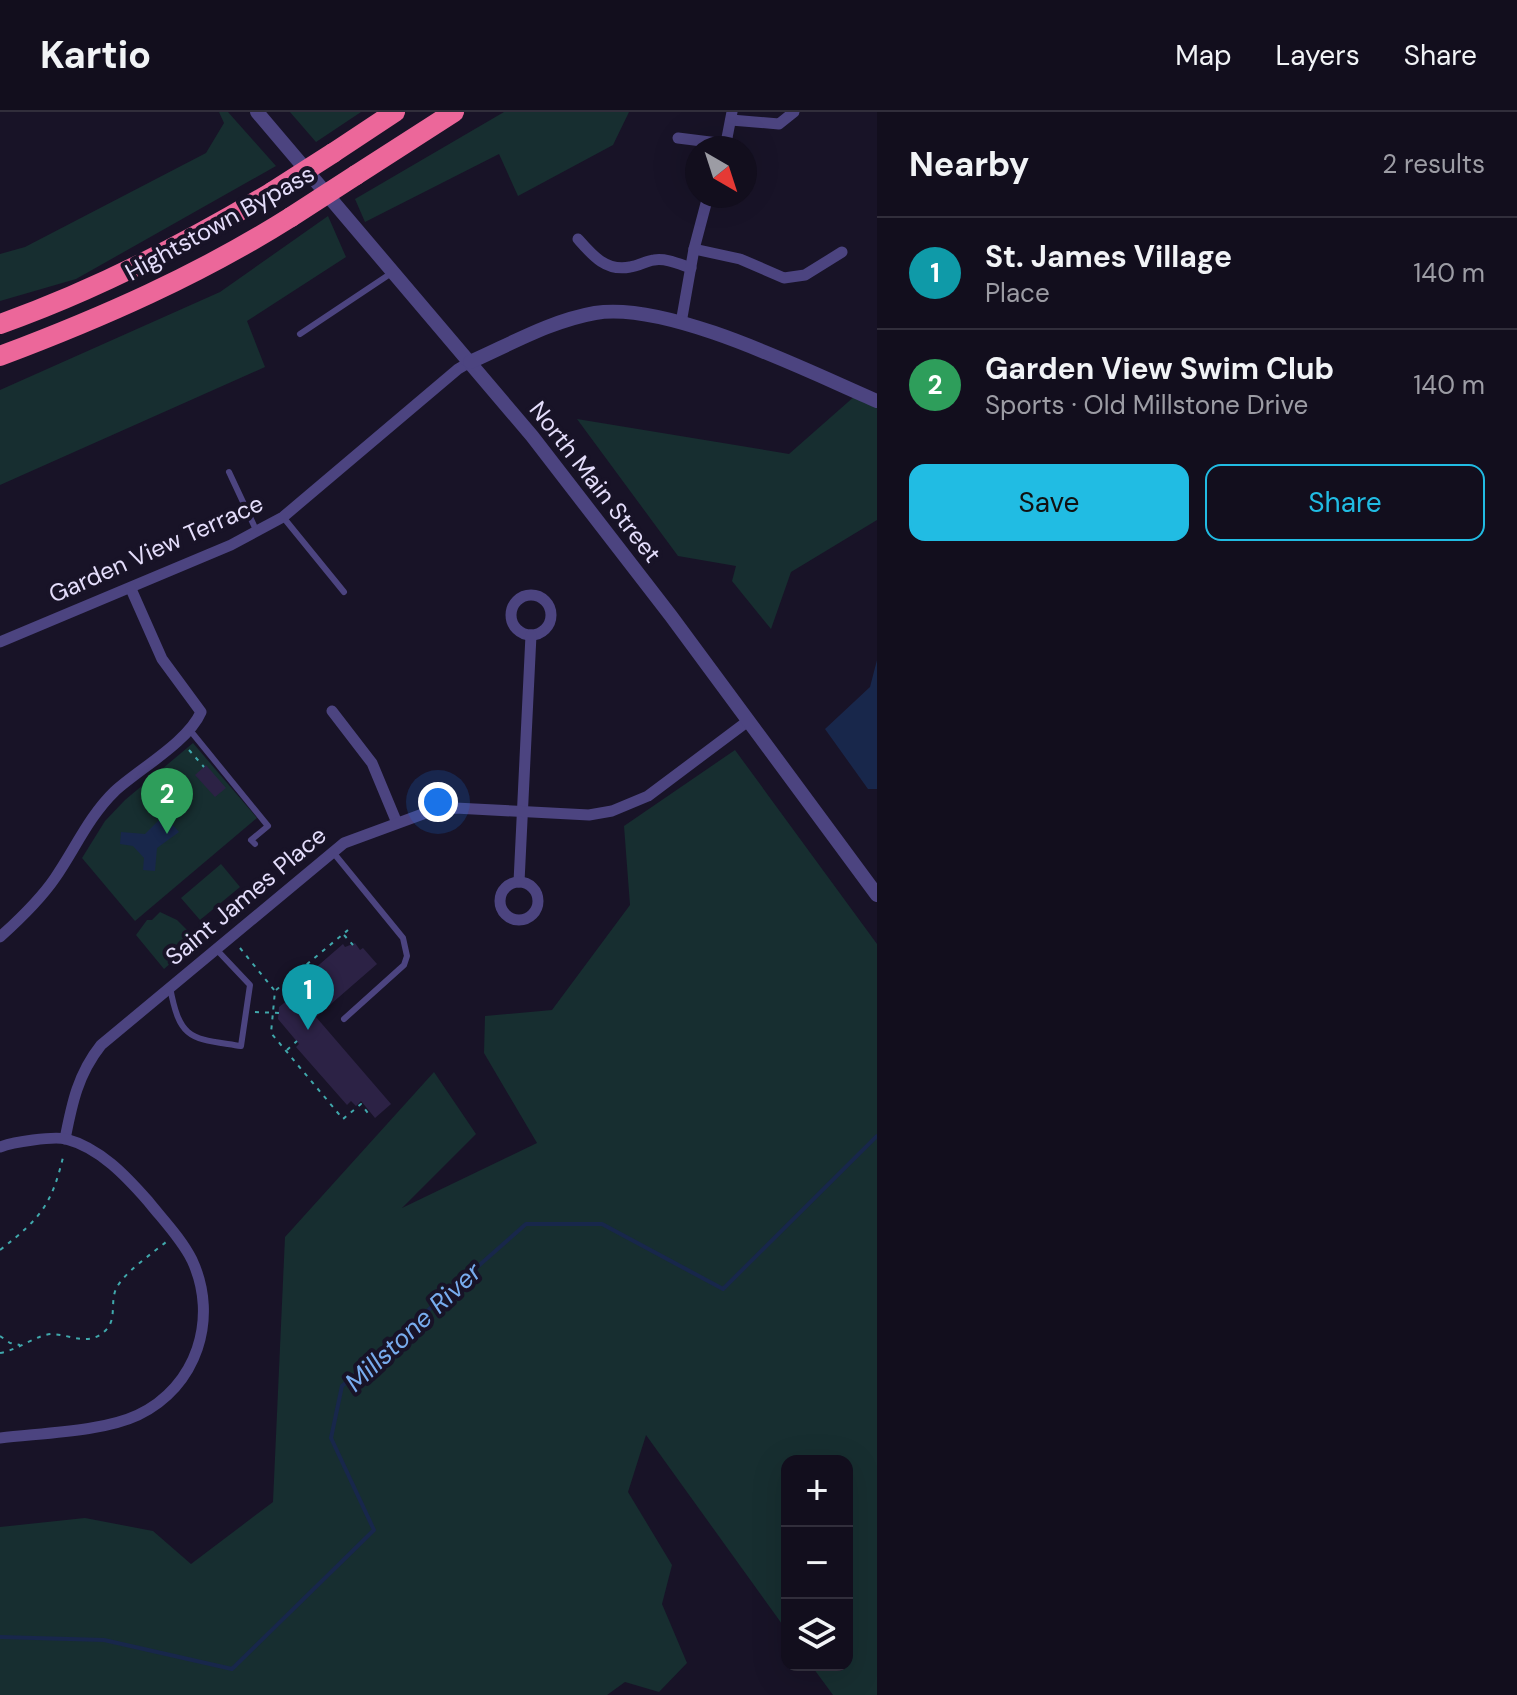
<!DOCTYPE html>
<meta charset="utf-8">
<style>
body{margin:0;font-family:"DM Sans",sans-serif;background:#1b1726;color:#f1f3f6}
.controls{position:absolute;right:24px;bottom:24px;display:grid;overflow:hidden;border-radius:16px;box-shadow:0 8px 32px #0002}
.controls button{width:72px;height:72px;display:grid;place-items:center;padding:0;border:0;border-bottom:2px solid #312e3b;background:#120e1d;color:#f1f3f6;font:40px sans-serif}
.compass{position:absolute;left:685px;top:24px;width:72px;height:72px;border-radius:50%;background:#120e1d;box-shadow:0 8px 32px #0002;rotate:141deg}
.you{position:absolute;left:438px;top:690px;width:28px;height:28px;margin:-20px;border:6px solid #fff;border-radius:50%;background:#1a73e8;box-shadow:0 0 0 12px #1a73e833}
.badge{display:grid;place-items:center;width:52px;height:52px;border-radius:50%;background:#21bce3;color:#fff;font-size:26px;font-weight:700}
.pin{position:absolute;translate:-50% -66px;filter:drop-shadow(0 2px 4px #0008)}
.pin::after{content:'';position:absolute;top:42px;width:28px;height:24px;background:inherit;clip-path:polygon(0 0,100% 0,50% 100%)}
.list{margin:0;padding:0;list-style:none}
h2{display:flex;justify-content:space-between;align-items:center;height:104px;margin:0;padding:0 32px;font-size:34px}
h2 small{font-size:26px;font-weight:400;color:#9c9ca4}
.list li{display:grid;grid-template-columns:52px 1fr auto;gap:24px;align-items:center;box-sizing:border-box;height:112px;padding:0 32px;border-top:2px solid #312e3b}
.list b{display:block;font-size:30px;white-space:nowrap}
.list p{margin:0;font-size:26px;white-space:nowrap;color:#9c9ca4}
.list em{font-size:26px;font-style:normal;color:#9c9ca4}
.actions{display:flex;gap:16px;padding:24px 32px}
.actions a{flex:1;padding:18px 0;border:2px solid #21bce3;border-radius:16px;text-align:center;font-size:28px;color:#21bce3}
.actions .main{background:#21bce3;color:#111}
.icon{flex:none;width:44px;height:44px;fill:none;stroke:currentColor;stroke-width:2;stroke-linecap:round;stroke-linejoin:round}
.map{position:relative;flex:none;width:877px;height:1583px;overflow:hidden}
header{display:flex;align-items:center;gap:48px;box-sizing:border-box;height:112px;padding:0 40px;background:#120e1d;border-bottom:2px solid #312e3b}
header strong{font-size:38px}
nav{display:flex;gap:44px;margin-inline-start:auto;font-size:28px}
main{display:flex}
aside{flex:1;background:#120e1d}
.map>svg:first-child{display:block}
.green{fill:#172e30}
.water{fill:#18274b}
.lines{fill:none;stroke-linecap:round;stroke-linejoin:round}
.stream{stroke:#18274b;stroke-width:4}
.building{fill:#2c2245}
.path{stroke:#40a8ac;stroke-width:2;stroke-dasharray:4 6;stroke-linecap:butt}
.service{stroke:#4c4480;stroke-width:6}
.minor{stroke:#4c4480;stroke-width:11}
.tertiary{stroke:#4c4480;stroke-width:14}
.motorway{stroke:#ec679a;stroke-width:20}
.motorway-bridge{stroke:#ec679a;stroke-width:20}
.labels{text-anchor:middle;stroke-width:8;stroke-linejoin:round;paint-order:stroke}
.street-label{font-size:24px;fill:#e4ddfb;stroke:#181327}
.water-label{font-size:26px;font-style:italic;fill:#78acee;stroke:#181327}
</style>
<header>
<strong>Kartio</strong>
<nav><a>Map</a><a>Layers</a><a>Share</a></nav>
</header>
<main>
<div class="map">
<svg width="877" height="1583" viewBox="0 0 877 1583">
<rect width="100%" height="100%" fill="#181327"/>
<g class="green">
<path d="M 219,0 L 228,0 L 276,54 L 76,167 L 0,189 L 0,142 L 25,135 L 206,41 L 224,11 Z"/>
<path d="M 290,0 L 361,0 L 316,30 Z"/>
<path d="M 504,0 L 629,0 L 613,33 L 518,84 L 499,42 L 365,110 L 355,87 Z"/>
<path d="M 328,104 L 346,145 L 247,209 L 265,255 L 0,373 L 0,278 L 220,180 Z"/>
<path d="M 856,283 L 877,292 L 877,408 L 791,460 L 771,517 L 732,469 L 736,454 L 678,444 L 577,307 L 789,342 Z"/>
<path d="M 193,631 L 257,706 L 135,809 L 82,746 L 105,709 L 125,688 Z"/>
<path d="M 735,638 L 877,832 L 877,1583 L 833,1583 L 811,1553 L 847,1553 L 847,1349 L 787,1349 L 787,1519 L 646,1323 L 628,1380 L 672,1453 L 662,1492 L 687,1551 L 659,1580 L 625,1570 L 607,1583 L 0,1583 L 0,1415 L 85,1406 L 153,1419 L 191,1452 L 273,1390 L 285,1125 L 434,960 L 476,1022 L 402,1096 L 537,1031 L 484,941 L 485,904 L 552,898 L 630,793 L 624,714 Z"/>
<path d="M 221,752 L 240,775 L 200,808 L 181,786 Z"/>
<path d="M 160,800 L 177,808 L 197,828 L 164,857 L 136,823 L 147,808 L 152,808 Z"/>
</g>
<g class="water">
<path d="M 877,548 L 877,677 L 868,677 L 825,617 L 870,575 Z"/>
<path d="M 164,703 L 179,720 L 157,736 L 155,759 L 143,758 L 144,746 L 133,734 L 120,732 L 121,720 L 145,722 Z"/>
</g>
<g class="lines">
<path class="stream" d="M 0,1525 L 104,1528 L 232,1557 L 374,1418 L 331,1326 L 342,1274 L 526,1112 L 602,1112 L 723,1177 L 877,1024"/>
</g>
<g class="building">
<path d="M 206,653 L 226,676 L 215,685 L 195,663 Z"/>
<path d="M 355,831 L 360,838 L 363,836 L 377,852 L 316,905 L 391,992 L 375,1006 L 361,989 L 356,994 L 351,989 L 347,993 L 296,935 L 299,932 L 278,907 L 279,895 L 294,883 L 290,878 L 343,832 L 345,835 Z"/>
</g>
<g class="lines">
<g class="path">
<path d="M 189,638 L 204,655"/>
<path d="M 344,823 L 353,833"/>
<path d="M 240,836 L 275,879 L 271,921 L 343,1007 L 361,992 L 371,1005"/>
<path d="M 276,878 L 348,818"/>
<path d="M 255,900 L 279,901"/>
<path d="M 287,938 L 297,929"/>
<path d="M 0,1138 C 41,1106 52,1093 64,1041"/>
<path d="M 0,1224 L 10,1231 L 20,1233"/>
<path d="M 0,1241 C 18,1238 38,1222 52,1222 C 72,1223 89,1235 106,1218 C 117,1207 110,1190 116,1177 C 123,1161 153,1141 166,1130"/>
</g>
<g class="service">
<path d="M 300,222 L 393,160"/>
<path d="M 229,360 L 257,420"/>
<path d="M 283,405 L 344,480"/>
<path d="M 189,617 L 268,714 L 251,728 L 255,732"/>
<path d="M 332,739 L 403,826 L 407,844 L 404,853 L 344,907"/>
<path d="M 170,875 C 180,930 192,926 241,934 L 250,873 L 216,837"/>
</g>
<g class="minor">
<path d="M 731,8 L 779,12 L 794,0"/>
<path d="M 678,26 L 726,32"/>
<path d="M 725,36 L 732,0"/>
<path d="M 578,127 C 592,143 606,160 630,155 C 638,154 646,149 654,148 C 666,146 679,152 691,156"/>
<path d="M 694,137 L 740,147 L 784,166 L 805,163 L 842,140"/>
<path d="M 681,211 L 694,137 L 708,84"/>
<circle cx="531" cy="503" r="20"/>
<path d="M 0,530 L 231,433 L 283,405 L 458,257 L 470,250"/>
<path d="M 332,599 L 372,651 L 397,711"/>
<path d="M 519,770 L 531,523"/>
<circle cx="519" cy="789" r="19"/>
<path d="M 0,825 C 20,807 40,788 55,766 C 75,737 89,704 115,679 C 139,657 188,630 201,600 L 162,547 L 131,477"/>
<path d="M 65,1027 C 72,991 78,962 101,933 L 344,731 L 431,699 L 455,696 L 589,703 L 612,699 L 648,684 L 748,609"/>
<path d="M 0,1035 C 13,1030 53,1024 66,1027 C 100,1036 126,1064 148,1089 C 163,1108 181,1126 192,1148 C 219,1206 197,1275 138,1303 C 102,1320 41,1321 0,1326"/>
</g>
<g class="tertiary">
<path d="M 257,0 L 532,324 L 671,504 L 877,783"/>
<path d="M 470,250 C 511,232 550,209 595,201 C 669,189 807,259 877,289"/>
</g>
<g class="motorway">
<path d="M 333,41 L 395,0"/>
<path d="M 356,63 L 454,0"/>
<path d="M 0,212 C 96,178 185,132 272,80"/>
<path d="M 0,244 C 101,206 199,163 291,105"/>
</g>
<g class="motorway-bridge">
<path d="M 272,80 L 333,41"/>
<path d="M 291,105 L 356,63"/>
</g>
</g>
<g class="labels">
<g class="street-label">
<text transform="translate(220 111) rotate(-29)" y="8">Hightstown Bypass</text>
<text transform="translate(595 370) rotate(52)" y="8">North Main Street</text>
<text transform="translate(156 437) rotate(-24)" y="8">Garden View Terrace</text>
<text transform="translate(246 784) rotate(-40)" y="8">Saint James Place</text>
</g>
<g class="water-label">
<text transform="translate(413 1215) rotate(-43)" y="9">Millstone River</text>
</g>
</g>
</svg>
<div class="controls">
<button>+</button>
<button>−</button>
<button><svg class="icon" aria-label="layers" viewBox="0 0 24 24"><path d="M12 4l9 5-9 5-9-5zM3 14l9 5 9-5"/></svg></button>
</div>
<svg class="compass" viewBox="-18 -18 36 36"><path d="M0-13l5 13h-10z" fill="#e53935"/><path d="M0 13l5-13h-10z" fill="#9c9ca4"/></svg>
<div class="you"></div>
<div class="pin badge" style="left:308px;top:918px;background:#0f9aa8">1</div>
<div class="pin badge" style="left:167px;top:722px;background:#2e9e5b">2</div>
</div>
<aside>
<h2>Nearby<small>2 results</small></h2>
<ul class="list">
<li><span class="badge" style="background:#0f9aa8">1</span><div><b>St. James Village</b><p>Place</p></div><em>140 m</em></li>
<li><span class="badge" style="background:#2e9e5b">2</span><div><b>Garden View Swim Club</b><p>Sports · Old Millstone Drive</p></div><em>140 m</em></li>
</ul>
<div class="actions"><a class="main">Save</a><a>Share</a></div>
</aside>
</main>
